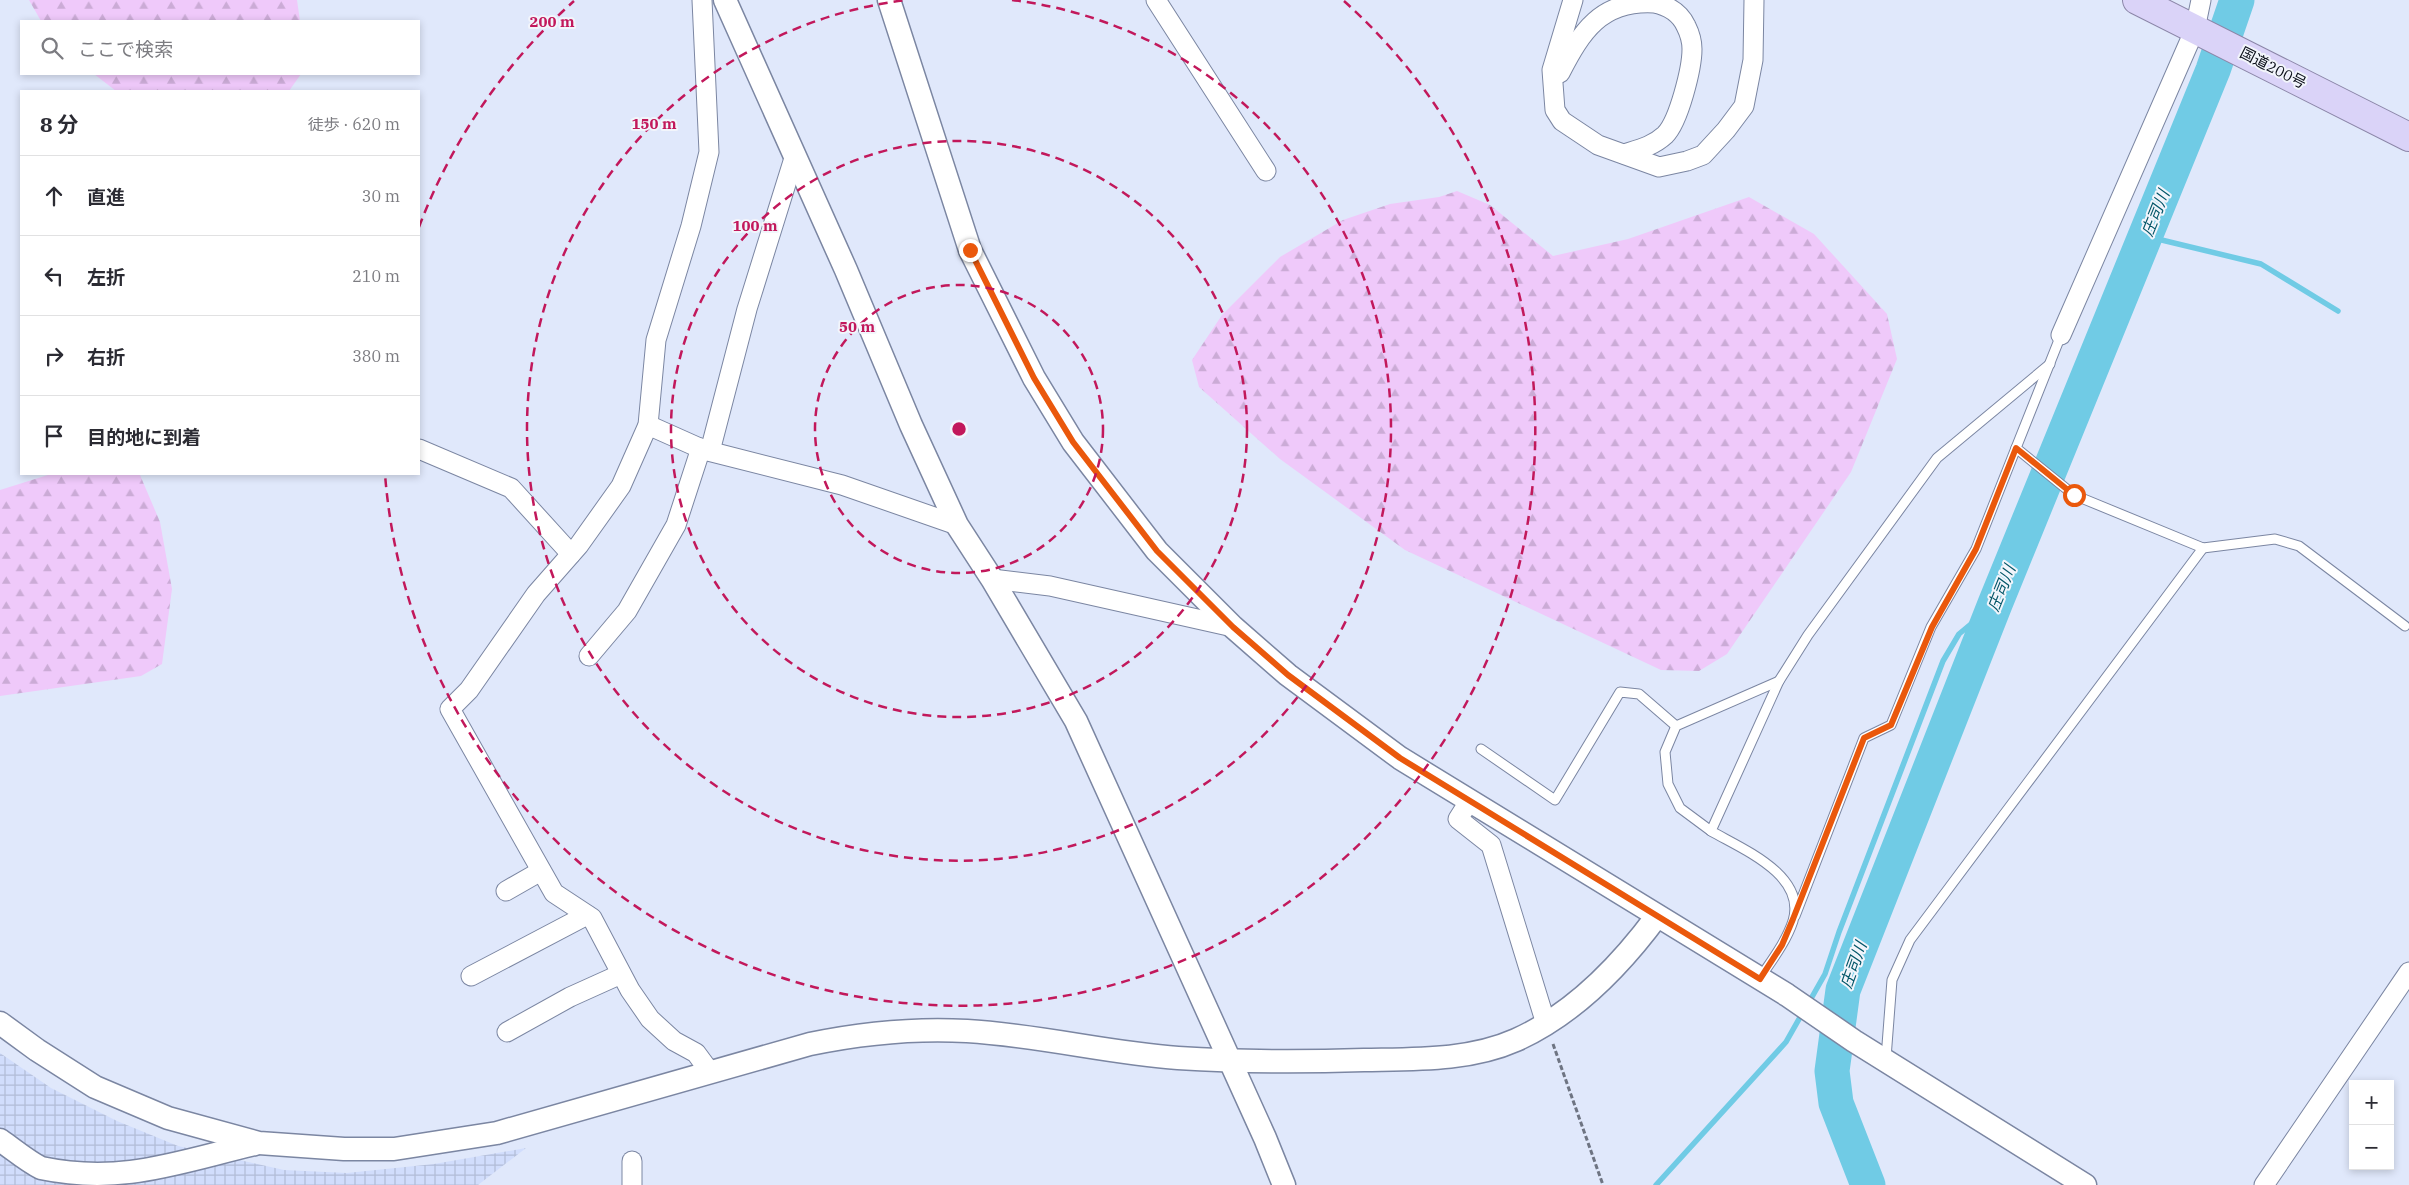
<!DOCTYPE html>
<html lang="ja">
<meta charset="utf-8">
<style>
body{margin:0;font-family:"IBM Plex Serif","Noto Sans JP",serif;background:#f7f7f7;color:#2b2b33}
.controls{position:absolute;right:15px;bottom:15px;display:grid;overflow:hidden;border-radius:0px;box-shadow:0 2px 8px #0003}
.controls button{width:45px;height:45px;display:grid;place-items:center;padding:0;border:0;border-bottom:1px solid #e1e1e2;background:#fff;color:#2b2b33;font:25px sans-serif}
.stop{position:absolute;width:15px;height:15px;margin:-11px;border:4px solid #ea580c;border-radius:50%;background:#fff}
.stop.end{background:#ea580c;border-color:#fff;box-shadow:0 1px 5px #0008}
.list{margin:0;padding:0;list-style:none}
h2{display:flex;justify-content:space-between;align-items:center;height:65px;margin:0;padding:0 20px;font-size:21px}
h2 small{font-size:16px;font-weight:400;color:#7c7c81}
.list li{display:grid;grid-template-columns:32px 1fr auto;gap:15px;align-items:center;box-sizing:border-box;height:80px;padding:0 20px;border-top:1px solid #e1e1e2}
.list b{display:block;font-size:19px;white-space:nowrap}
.list em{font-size:16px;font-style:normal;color:#7c7c81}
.icon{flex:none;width:28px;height:28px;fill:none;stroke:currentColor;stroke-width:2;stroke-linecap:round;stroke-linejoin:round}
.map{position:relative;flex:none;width:2409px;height:1185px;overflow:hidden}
.search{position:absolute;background:#fff;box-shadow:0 2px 8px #0003;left:20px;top:20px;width:400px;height:55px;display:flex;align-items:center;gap:12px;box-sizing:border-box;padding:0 18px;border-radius:0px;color:#7c7c81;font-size:19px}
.panel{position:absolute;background:#fff;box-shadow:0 2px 8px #0003;left:20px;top:90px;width:400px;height:385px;border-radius:0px}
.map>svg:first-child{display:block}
.industrial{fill:url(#industrial-grid)}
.forest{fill:url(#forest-firs)}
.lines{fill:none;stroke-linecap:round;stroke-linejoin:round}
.stream{stroke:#70cbe5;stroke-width:5.5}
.river{stroke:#70cbe5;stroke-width:35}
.service-casing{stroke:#7b86a2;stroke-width:11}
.minor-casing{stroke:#7b86a2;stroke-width:21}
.tertiary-casing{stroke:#7b86a2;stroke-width:25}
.trunk-casing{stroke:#8b86a8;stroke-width:30}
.path{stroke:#6e7482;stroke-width:3;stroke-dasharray:5 2.5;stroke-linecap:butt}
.service{stroke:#fff;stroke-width:9}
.minor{stroke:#fff;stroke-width:19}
.tertiary{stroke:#fff;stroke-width:22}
.trunk{stroke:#dad3f8;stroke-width:28}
.route{stroke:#ea580c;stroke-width:6}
.ring{fill:none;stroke:#c2185b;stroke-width:2.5;stroke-dasharray:9 6}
.labels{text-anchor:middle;stroke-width:4;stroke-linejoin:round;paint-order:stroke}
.street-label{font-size:15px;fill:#080c16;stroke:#f2f5fb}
.water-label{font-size:16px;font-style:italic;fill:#035668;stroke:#f2f5fb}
.centre{fill:#c2185b;stroke:#f2f5fb;stroke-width:2.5}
.ring-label{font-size:15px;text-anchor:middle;font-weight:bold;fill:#c2185b;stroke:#f2f5fb;stroke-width:4;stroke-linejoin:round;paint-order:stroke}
</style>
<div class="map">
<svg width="2409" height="1185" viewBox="0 0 2409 1185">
<defs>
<pattern id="industrial-grid" width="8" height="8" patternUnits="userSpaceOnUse" patternTransform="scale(1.25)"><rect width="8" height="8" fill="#d1ddfc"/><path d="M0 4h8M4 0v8" fill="none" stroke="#b2bcd7"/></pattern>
<pattern id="forest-firs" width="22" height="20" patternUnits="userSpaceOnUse" patternTransform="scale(1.25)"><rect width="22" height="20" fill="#efc9fa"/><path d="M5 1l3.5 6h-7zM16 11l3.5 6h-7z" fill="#cbabd6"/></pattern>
</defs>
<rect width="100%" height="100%" fill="#e0e8fb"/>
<path class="industrial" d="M 0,1053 L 51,1088 L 117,1121 L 178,1146 L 284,1170 L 347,1173 L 434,1164 L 526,1148 L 478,1185 L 0,1185 Z"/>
<g class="forest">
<path d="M 29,0 L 297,0 L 300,21 L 41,21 Z"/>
<path d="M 94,74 L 301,74 L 289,91 L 116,91 Z"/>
<path d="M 1457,191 L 1490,205 L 1553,256 L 1628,239 L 1749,197 L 1814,234 L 1887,314 L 1897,359 L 1851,472 L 1727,654 L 1699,671 L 1661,670 L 1405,550 L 1280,459 L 1199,387 L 1192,360 L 1222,315 L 1280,257 L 1343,220 L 1390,204 L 1439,197 Z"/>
<path d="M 51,474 L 140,475 L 160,522 L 172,589 L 162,664 L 141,676 L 0,696 L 0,490 Z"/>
</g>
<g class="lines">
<g class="stream">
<path d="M 2145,236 L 2261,264 L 2338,311"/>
<path d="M 1808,1004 L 1825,974 L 1839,932 L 1943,661 L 1959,634 L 1995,604"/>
<path d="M 1656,1185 L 1786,1042 L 1803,1012"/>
</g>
<path class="river" d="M 1868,1185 L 1836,1103 L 1832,1071 L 1843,990 L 1995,604 L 2213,70 L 2237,0"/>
<defs>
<g id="service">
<path d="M 2061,335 L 2016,448 L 2074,495 L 2203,548 L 2275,539 L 2299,546 L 2405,626"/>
<path d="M 1481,749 L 1555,800 L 1620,692 L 1639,694 L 1676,726"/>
<path d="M 1711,831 L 1680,808 L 1668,784 L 1665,752 L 1676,726 L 1779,681"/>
<path d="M 1795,916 L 1864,738 L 1891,725 L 1931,627 L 1976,549 L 2016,448"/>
<path d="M 1760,978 C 1772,960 1786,942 1793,921 C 1807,875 1742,849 1711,831 L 1779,681 L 1808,635 L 1937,458 L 2050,364"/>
<path d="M 1886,1058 L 1892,980 L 1910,940 L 2203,548"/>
</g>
<g id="minor">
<path d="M 702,0 L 709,152 L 691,226 L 656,340 L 648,425 L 621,486 L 579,545 L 536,594 L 469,690 L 450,709 L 554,893 L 592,918 L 630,990 L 650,1019 L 674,1041 L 696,1053 L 710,1072"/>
<path d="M 1156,0 L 1266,171"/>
<path d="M 1573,0 L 1552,70 L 1555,110 L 1562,121 L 1598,145 L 1659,167 L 1687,161 L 1703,155 L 1726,130 L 1744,106 L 1753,60 L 1754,0"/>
<path d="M 1560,73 C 1581,32 1601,0 1654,3 C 1669,6 1680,13 1686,26 C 1689,32 1692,42 1692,49 C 1692,68 1679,121 1665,135 C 1653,146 1640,149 1624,154"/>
<path d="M 2061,335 L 2195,29 L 2201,0"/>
<path d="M 648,425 L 704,450 L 842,485 L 957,525"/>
<path d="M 419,449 L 511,488 L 571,554"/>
<path d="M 710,451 L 747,309 L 795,155"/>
<path d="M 992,579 L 1050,586 L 1233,627"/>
<path d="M 589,656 L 627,611 L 676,525 L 701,448"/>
<path d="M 1470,800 L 1458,819 L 1491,845 L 1546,1024"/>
<path d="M 506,891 L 541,871"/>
<path d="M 471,976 L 587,915"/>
<path d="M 507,1032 L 570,997 L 621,974"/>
<path d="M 632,1161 L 632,1185"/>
<path d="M 2264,1185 L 2409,972"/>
</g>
<g id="tertiary">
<path d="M 725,0 L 846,270 L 911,425 L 957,525 L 992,579 L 1076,721 L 1265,1138 L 1284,1185"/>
<path d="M 889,0 L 970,250 L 1034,378 L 1073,442 L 1157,551 L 1233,627 L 1288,675 L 1400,758 L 1787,995 L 1854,1041 L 2085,1185"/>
<path d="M 0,1023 L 37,1050 L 95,1087 L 168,1118 L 259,1143 L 344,1149 L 394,1149 L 497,1133 L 810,1044 C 863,1033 913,1028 967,1031 C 1038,1035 1108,1053 1178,1058 C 1240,1062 1303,1062 1364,1060 C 1414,1059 1469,1061 1516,1040 C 1574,1014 1620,966 1657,916"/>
<path d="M 0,1140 C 13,1149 27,1161 41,1168 C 122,1185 178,1162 255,1144"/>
</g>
<path id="trunk" d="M 2137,0 L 2409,137"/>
</defs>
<use href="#service" class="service-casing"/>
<use href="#minor" class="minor-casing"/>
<use href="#tertiary" class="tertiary-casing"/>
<use href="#trunk" class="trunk-casing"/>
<path class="path" d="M 1553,1044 L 1603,1185"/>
<use href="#service" class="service"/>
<use href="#minor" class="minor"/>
<use href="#tertiary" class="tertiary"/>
<use href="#trunk" class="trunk"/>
</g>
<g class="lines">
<path class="route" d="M 970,250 L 1034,378 L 1073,442 L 1157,551 L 1233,627 L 1288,675 L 1400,758 L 1760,979 L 1782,945 L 1793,919 L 1864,738 L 1891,725 L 1932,627 L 1976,549 L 2016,448 L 2074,495"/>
</g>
<g class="ring">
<circle cx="959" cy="429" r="144"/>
<circle cx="959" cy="429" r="288"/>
<path d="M1012 0A432 432 0 1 1 906 0"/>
<path d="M419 227A576 576 0 0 1 574 1M1344 1A576 576 0 1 1 385 474"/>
</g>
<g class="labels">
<g class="street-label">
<text transform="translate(2273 68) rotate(27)" y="5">国道200号</text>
</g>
<g class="water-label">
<text transform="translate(2155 213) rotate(-68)" y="6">庄司川</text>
<text transform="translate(2001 588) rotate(-68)" y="6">庄司川</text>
<text transform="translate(1853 965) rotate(-70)" y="6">庄司川</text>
</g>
</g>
<circle cx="959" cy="429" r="8" class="centre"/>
<g class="ring-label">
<text x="552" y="27">200 m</text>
<text x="654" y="129">150 m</text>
<text x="755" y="231">100 m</text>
<text x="857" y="332">50 m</text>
</g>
</svg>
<div class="controls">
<button>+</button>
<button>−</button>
</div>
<div class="stop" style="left:2074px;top:495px"></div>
<div class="stop end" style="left:970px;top:250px"></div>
<div class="search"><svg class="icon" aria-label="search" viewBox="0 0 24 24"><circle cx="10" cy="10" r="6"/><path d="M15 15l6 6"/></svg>ここで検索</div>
<section class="panel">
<h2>8 分<small>徒歩 · 620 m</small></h2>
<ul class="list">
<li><svg class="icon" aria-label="ahead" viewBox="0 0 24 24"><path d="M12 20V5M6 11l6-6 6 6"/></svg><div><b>直進</b></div><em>30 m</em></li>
<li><svg class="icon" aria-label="left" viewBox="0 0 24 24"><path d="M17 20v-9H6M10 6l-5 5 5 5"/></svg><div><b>左折</b></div><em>210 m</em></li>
<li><svg class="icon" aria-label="right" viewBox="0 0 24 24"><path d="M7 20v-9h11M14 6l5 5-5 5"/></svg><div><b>右折</b></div><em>380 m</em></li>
<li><svg class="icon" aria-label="arrive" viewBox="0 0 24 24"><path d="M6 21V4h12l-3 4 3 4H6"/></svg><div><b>目的地に到着</b></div></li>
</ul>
</section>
</div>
